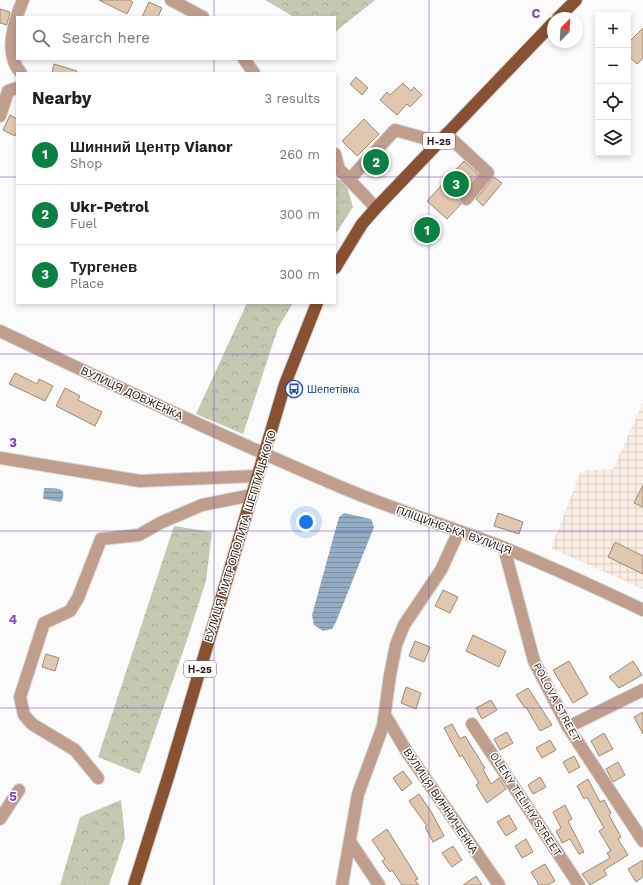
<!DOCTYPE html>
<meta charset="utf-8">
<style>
body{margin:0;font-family:"Work Sans",sans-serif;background:#f6f6f6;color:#202124}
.controls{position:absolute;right:12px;top:12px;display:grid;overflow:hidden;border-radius:0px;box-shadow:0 2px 6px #0003}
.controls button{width:36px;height:36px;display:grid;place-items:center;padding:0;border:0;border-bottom:1px solid #e0e0e0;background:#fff;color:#202124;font:20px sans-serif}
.compass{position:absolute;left:547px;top:12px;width:36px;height:36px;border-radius:50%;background:#fff;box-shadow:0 2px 6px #0003;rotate:24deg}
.you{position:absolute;left:306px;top:522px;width:14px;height:14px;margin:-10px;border:3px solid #fff;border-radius:50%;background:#1a73e8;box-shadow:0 0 0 6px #1a73e833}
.badge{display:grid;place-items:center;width:26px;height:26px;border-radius:50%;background:#0b8043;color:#fff;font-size:13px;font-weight:700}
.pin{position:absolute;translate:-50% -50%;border:2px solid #fff;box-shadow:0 1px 4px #0006}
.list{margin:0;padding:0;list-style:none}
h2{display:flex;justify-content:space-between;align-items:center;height:52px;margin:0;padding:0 16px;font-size:17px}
h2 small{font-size:13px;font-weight:400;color:#757577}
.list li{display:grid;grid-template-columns:26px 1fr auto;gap:12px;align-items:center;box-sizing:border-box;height:60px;padding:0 16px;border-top:1px solid #e0e0e0}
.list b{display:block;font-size:15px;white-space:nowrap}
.list p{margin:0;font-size:13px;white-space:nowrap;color:#757577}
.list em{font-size:13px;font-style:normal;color:#757577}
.icon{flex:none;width:22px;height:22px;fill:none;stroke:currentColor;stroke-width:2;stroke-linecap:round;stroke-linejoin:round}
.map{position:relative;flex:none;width:643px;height:885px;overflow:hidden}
.search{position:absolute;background:#fff;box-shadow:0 2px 6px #0003;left:16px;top:16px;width:320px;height:44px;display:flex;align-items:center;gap:10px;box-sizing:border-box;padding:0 14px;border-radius:0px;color:#757577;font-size:15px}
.panel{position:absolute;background:#fff;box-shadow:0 2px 6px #0003;left:16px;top:72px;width:320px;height:232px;border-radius:0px}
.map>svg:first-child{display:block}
.industrial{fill:url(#industrial-grid)}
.forest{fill:url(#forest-crowns)}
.water{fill:url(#water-rules)}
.building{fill:#e0c8b0;stroke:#9d8873}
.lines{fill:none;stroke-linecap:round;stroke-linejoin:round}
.minor-casing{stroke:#d9d7d6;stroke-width:14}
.major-casing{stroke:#d9d7d6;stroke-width:14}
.minor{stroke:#bf9e8d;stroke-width:12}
.major{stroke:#885132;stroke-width:12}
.grid{fill:none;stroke:#7c47be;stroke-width:1;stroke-opacity:0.55}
.labels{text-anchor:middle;stroke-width:3;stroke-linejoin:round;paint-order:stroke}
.shield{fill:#fff;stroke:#67605b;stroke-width:1}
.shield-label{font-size:10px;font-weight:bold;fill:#261c15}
.transit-label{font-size:11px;fill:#164399;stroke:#fff;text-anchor:start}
.street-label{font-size:11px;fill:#261c15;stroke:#fff}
.grid-label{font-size:13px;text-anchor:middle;font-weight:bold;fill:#7c47be;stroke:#fff;stroke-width:3;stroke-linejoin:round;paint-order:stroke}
</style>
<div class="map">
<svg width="643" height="885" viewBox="0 0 643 885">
<defs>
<pattern id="industrial-grid" width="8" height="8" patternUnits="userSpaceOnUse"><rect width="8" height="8" fill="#fbede4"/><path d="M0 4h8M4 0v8" fill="none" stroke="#d7cbc3"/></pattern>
<pattern id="forest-crowns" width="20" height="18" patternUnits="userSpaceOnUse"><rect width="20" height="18" fill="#c5c9b1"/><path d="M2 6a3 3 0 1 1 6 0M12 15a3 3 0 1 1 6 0" fill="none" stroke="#a9ac97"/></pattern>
<pattern id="water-rules" width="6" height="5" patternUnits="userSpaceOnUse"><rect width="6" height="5" fill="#95adc4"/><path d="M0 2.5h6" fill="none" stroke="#798c9e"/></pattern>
</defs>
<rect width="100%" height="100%" fill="#fbfbfb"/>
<path class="industrial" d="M 643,403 L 643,589 L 551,548 L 581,471 L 613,469 Z"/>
<g class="forest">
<path d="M 265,0 L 375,0 L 335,32 L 335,17 L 294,17 Z"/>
<path d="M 335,178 L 346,183 L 353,207 L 335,235 Z"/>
<path d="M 247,303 L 293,303 L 278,328 L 243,434 L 196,414 Z"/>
<path d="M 174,526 L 212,532 L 206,581 L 187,640 L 140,774 L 98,757 Z"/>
<path d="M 121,800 L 125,838 L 109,885 L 60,885 L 80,817 Z"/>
</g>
<g class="water">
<path d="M 44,488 C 56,488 69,487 61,502 L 43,499 Z"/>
<path d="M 344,513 L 371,519 L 374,527 L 336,622 L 332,629 L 323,631 L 314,625 L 312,615 L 339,517 Z"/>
</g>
<g class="building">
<path d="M 99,0 L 129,0 L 133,2 L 127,14 Z"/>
<path d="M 149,2 L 162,8 L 158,17 L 142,17 Z"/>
<path d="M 0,9 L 10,12 L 7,25 L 0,23 Z"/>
<path d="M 643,28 L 643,58 L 637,64 L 628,56 L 628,43 Z"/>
<path d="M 54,64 L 77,71 L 76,73 L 52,73 Z"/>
<path d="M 356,77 L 368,88 L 362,95 L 350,84 Z"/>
<path d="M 403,83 L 411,91 L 414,87 L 422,95 L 410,107 L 407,104 L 397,115 L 380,100 L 387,92 L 390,95 Z"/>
<path d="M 10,115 L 17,119 L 17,131 L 15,136 L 3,130 Z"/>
<path d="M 364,119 L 379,134 L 357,156 L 342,141 Z"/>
<path d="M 464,161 L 478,174 L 456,198 L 461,204 L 447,219 L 427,201 Z"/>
<path d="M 494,177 L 502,183 L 483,206 L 476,199 Z"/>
<path d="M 426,222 L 439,235 L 430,244 L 417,231 Z"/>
<path d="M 15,373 L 37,384 L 39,379 L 53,386 L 45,401 L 9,384 Z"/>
<path d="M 65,388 L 80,396 L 78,400 L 102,412 L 95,426 L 56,406 Z"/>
<path d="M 643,485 L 643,507 L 634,503 Z"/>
<path d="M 498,513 L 523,522 L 519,534 L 494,526 Z"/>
<path d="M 615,542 L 643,556 L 643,574 L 608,557 Z"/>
<path d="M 443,590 L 458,597 L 450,613 L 435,606 Z"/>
<path d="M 473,635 L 506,651 L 499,667 L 466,651 Z"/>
<path d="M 415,641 L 430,647 L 424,662 L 409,656 Z"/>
<path d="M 46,654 L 59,658 L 55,671 L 42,667 Z"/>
<path d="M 569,661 L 588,694 L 573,703 L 553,670 Z"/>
<path d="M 633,661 L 642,675 L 619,688 L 609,677 Z"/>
<path d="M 406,687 L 421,693 L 416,709 L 401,703 Z"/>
<path d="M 528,688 L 552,725 L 540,731 L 526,707 L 525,708 L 516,695 Z"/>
<path d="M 491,700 L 497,710 L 482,719 L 476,708 Z"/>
<path d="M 643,712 L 643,734 L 634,717 Z"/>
<path d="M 452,724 L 460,739 L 465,736 L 485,768 L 483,769 L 491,784 L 499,778 L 506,789 L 487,803 L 476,785 L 479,783 L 462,755 L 460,757 L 444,728 Z"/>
<path d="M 507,732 L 513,743 L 500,750 L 494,739 Z"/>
<path d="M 604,733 L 613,749 L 599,756 L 591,741 Z"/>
<path d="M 550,740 L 556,750 L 542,758 L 536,748 Z"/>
<path d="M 574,756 L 580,767 L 569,773 L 563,762 Z"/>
<path d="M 618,762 L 625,775 L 613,782 L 606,769 Z"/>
<path d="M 403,771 L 412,783 L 402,791 L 393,778 Z"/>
<path d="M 540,777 L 546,787 L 533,794 L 528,785 Z"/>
<path d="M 588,779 L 600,802 L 604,800 L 611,813 L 609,815 L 621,837 L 618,839 L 628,855 L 604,870 L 607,875 L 590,885 L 582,874 L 610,858 L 607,853 L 611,851 L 599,831 L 604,828 L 587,797 L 584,799 L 577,786 Z"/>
<path d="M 419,794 L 432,813 L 444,836 L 433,842 L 425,827 L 427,826 L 409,801 Z"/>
<path d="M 565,805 L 572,819 L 568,821 L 584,852 L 579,854 L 570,839 L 562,843 L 556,831 L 561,828 L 553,812 Z"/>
<path d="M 509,815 L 517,829 L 506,836 L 497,822 Z"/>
<path d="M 387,829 L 418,879 L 415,880 L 419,885 L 402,885 L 392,870 L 390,872 L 382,861 L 385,859 L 372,840 Z"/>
<path d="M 526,839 L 533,852 L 522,858 L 515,846 Z"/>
<path d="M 453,846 L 462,860 L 452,867 L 442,853 Z"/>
<path d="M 643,860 L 643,877 L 636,882 L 628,869 Z"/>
<path d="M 545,864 L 555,881 L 548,885 L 539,885 L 531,872 Z"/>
<path d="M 476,876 L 482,885 L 463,885 Z"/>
</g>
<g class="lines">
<defs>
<g id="minor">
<path d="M 171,0 L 203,17"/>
<path d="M 244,59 L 254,73"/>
<path d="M 21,73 C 3,54 14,21 23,0"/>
<path d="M 0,116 L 8,91 L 17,88"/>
<path d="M 446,134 L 488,173 L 466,199"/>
<path d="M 335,154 L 339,169 L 376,208"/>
<path d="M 349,180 L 395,130 L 438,142"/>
<path d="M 0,331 C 111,384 223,437 336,485 C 391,509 449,526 505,548 C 551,567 597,588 643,610"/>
<path d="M 0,458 L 140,481 L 257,476"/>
<path d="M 504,548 L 534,661 L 568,727 L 643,841"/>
<path d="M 385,715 L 407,752 L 499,885"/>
<path d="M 472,724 L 579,885"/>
<path d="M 568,727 L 643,690"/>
<path d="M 98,778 L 75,750 L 32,724 L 24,715 L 20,697 L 44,623 L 70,611 L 78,598 L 101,539 L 139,535 L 160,523 L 202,505 L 252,495"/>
<path d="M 0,819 L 19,790"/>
<path d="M 351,843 L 379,885"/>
<path d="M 342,885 L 358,794 L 383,726 L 390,675 L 396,645 L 404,625 L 441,570 L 459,531"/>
</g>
<g id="major">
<path d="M 558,18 L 576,0"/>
<path d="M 335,268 L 362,224 L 376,208 L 553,23"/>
<path d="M 134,885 L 169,774 L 285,384 L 317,303"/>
</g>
</defs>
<use href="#minor" class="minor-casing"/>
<use href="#major" class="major-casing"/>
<use href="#minor" class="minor"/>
<use href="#major" class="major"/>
</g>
<path class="grid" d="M 214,0 L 214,17M 429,0 L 429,885M 214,59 L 214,73M 0,177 L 17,177M 335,177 L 643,177M 214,303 L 214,885M 0,354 L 643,354M 0,531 L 643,531M 0,708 L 643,708"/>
<defs>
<symbol id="bus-ring" viewBox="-11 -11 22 22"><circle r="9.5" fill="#fff" stroke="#1a4fb4" stroke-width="1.5"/><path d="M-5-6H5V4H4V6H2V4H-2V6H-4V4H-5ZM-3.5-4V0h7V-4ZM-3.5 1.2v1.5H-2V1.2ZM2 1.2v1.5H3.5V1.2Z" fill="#1a4fb4"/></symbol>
</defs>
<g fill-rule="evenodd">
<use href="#bus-ring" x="284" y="379" width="20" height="20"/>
</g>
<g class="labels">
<g class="shield">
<rect x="423" y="133" width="32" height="16" rx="3"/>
<rect x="184" y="661" width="32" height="16" rx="3"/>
</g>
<g class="shield-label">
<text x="439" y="145">Н-25</text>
<text x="200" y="673">Н-25</text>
</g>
<g class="transit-label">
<text x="307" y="393">Шепетівка</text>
</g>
<g class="street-label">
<text transform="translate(132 393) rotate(25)" y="4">ВУЛИЦЯ ДОВЖЕНКА</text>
<text transform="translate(454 530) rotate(20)" y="4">ПЛІЩИНСЬКА ВУЛИЦЯ</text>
<text transform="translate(240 536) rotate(-73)" y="4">ВУЛИЦЯ МИТРОПОЛИТА ШЕПТИЦЬКОГО</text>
<text transform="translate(557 702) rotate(62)" y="4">POLOVA STREET</text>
<text transform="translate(441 801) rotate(56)" y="4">ВУЛИЦЯ ВИННИЧЕНКА</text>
<text transform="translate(526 804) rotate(57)" y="4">OLENY TELIHY STREET</text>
</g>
</g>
<g class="grid-label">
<text x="536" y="18">C</text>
<text x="13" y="447">3</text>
<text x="13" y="624">4</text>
<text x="13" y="801">5</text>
</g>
</svg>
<div class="controls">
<button>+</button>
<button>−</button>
<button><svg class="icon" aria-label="locate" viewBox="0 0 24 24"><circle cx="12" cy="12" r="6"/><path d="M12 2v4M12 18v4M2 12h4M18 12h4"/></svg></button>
<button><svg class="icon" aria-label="layers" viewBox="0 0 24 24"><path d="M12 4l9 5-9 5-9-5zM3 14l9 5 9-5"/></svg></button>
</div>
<svg class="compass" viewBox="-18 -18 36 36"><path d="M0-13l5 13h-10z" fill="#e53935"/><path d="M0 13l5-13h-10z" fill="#757577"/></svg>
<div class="you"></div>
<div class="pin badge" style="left:427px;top:230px">1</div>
<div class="pin badge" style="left:376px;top:162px">2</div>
<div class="pin badge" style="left:456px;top:184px">3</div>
<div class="search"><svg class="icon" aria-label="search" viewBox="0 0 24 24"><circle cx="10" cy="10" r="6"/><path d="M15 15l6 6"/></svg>Search here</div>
<section class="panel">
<h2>Nearby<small>3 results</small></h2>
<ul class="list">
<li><span class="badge">1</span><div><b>Шинний Центр Vianor</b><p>Shop</p></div><em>260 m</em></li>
<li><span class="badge">2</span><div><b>Ukr-Petrol</b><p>Fuel</p></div><em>300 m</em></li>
<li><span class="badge">3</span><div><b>Тургенев</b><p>Place</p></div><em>300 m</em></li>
</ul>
</section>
</div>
